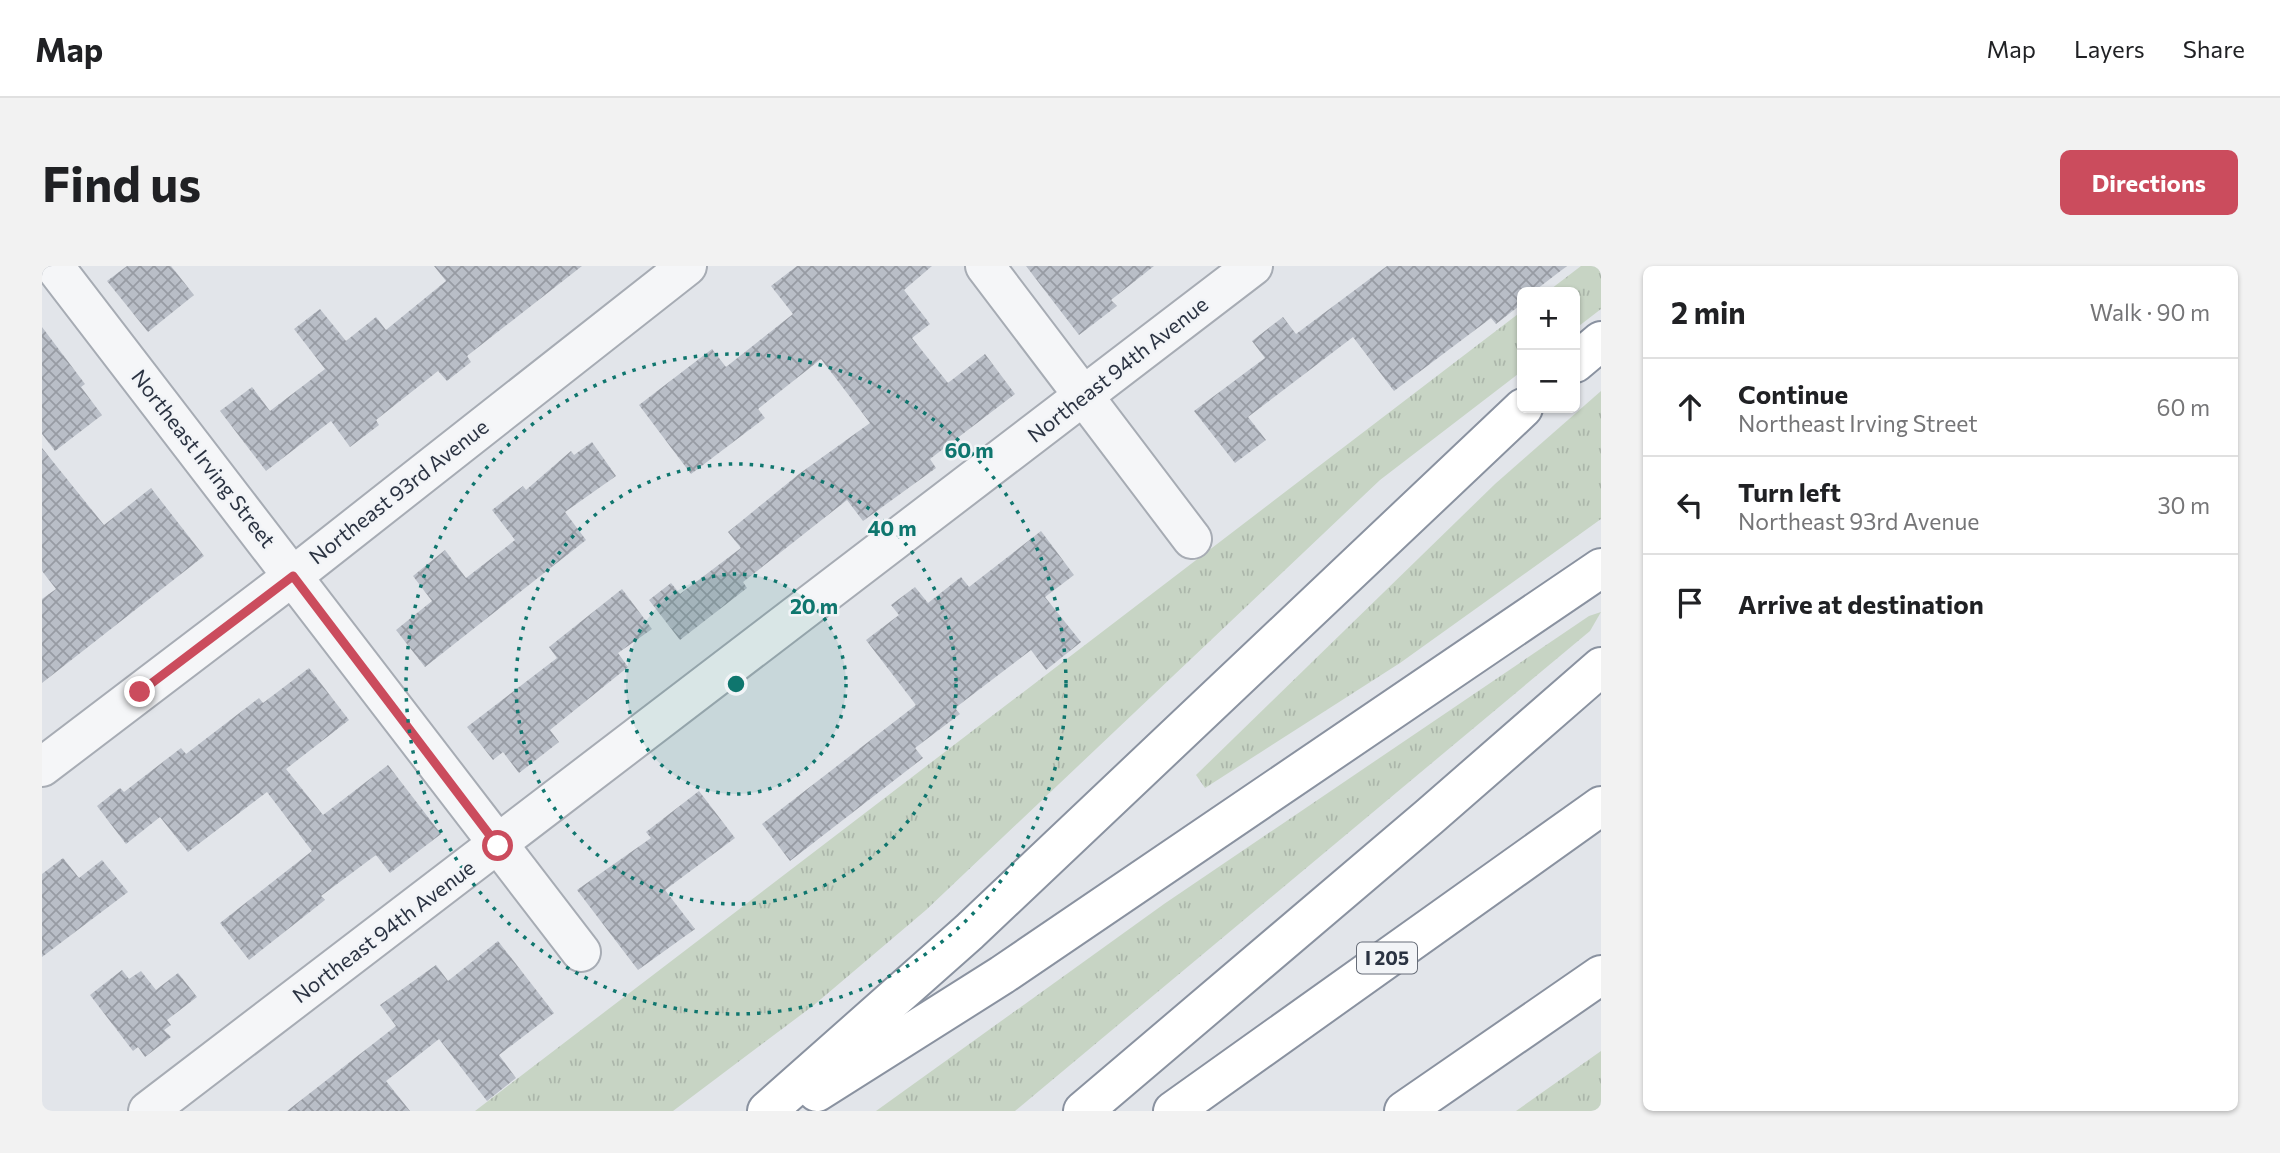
<!DOCTYPE html>
<meta charset="utf-8">
<style>
body{margin:0;font-family:Commissioner,sans-serif;background:#f2f2f2;color:#202124}
.controls{position:absolute;right:21px;top:21px;display:grid;overflow:hidden;border-radius:10px;box-shadow:0 2px 5px #0004}
.controls button{width:63px;height:63px;display:grid;place-items:center;padding:0;border:0;border-bottom:2px solid #e0e0e0;background:#fff;color:#202124;font:35px sans-serif}
.stop{position:absolute;width:21px;height:21px;margin:-16px;border:5px solid #cb4c5d;border-radius:50%;background:#fff}
.stop.end{background:#cb4c5d;border-color:#fff;box-shadow:0 2px 7px #0008}
.list{margin:0;padding:0;list-style:none}
h2{display:flex;justify-content:space-between;align-items:center;height:91px;margin:0;padding:0 28px;font-size:30px}
h2 small{font-size:23px;font-weight:400;color:#757577}
.list li{display:grid;grid-template-columns:46px 1fr auto;gap:21px;align-items:center;box-sizing:border-box;height:98px;padding:0 28px;border-top:2px solid #e0e0e0}
.list b{display:block;font-size:26px;white-space:nowrap}
.list p{margin:0;font-size:23px;white-space:nowrap;color:#757577}
.list em{font-size:23px;font-style:normal;color:#757577}
.icon{flex:none;width:38px;height:38px;fill:none;stroke:currentColor;stroke-width:2;stroke-linecap:round;stroke-linejoin:round}
.map{position:relative;flex:none;width:1559px;height:845px;overflow:hidden;border-radius:10px}
header{display:flex;align-items:center;gap:42px;box-sizing:border-box;height:98px;padding:0 35px;background:#fff;border-bottom:2px solid #e0e0e0}
header strong{font-size:33px}
nav{display:flex;gap:38px;margin-inline-start:auto;font-size:24px}
.intro{display:flex;align-items:center;justify-content:space-between;box-sizing:border-box;height:168px;padding:0 42px}
h1{margin:0;font-size:49px}
.button{padding:18px 32px;border-radius:10px;background:#cb4c5d;color:#fff;font-size:24px;font-weight:700}
main{display:flex;gap:42px;padding:0 42px}
aside{flex:1;background:#fff;border-radius:10px;box-shadow:0 2px 5px #0004}
.map>svg:first-child{display:block}
.grass{fill:url(#grass-tufts)}
.building{fill:url(#building-cross-hatch)}
.lines{fill:none;stroke-linecap:round;stroke-linejoin:round}
.minor-casing{stroke:#a7acb4;stroke-width:42}
.highway-casing{stroke:#8a92a0;stroke-width:42}
.minor{stroke:#f5f6f8;stroke-width:38}
.highway{stroke:#fff;stroke-width:38}
.route{stroke:#cb4c5d;stroke-width:9}
.ring{fill:none;stroke:#0f766e;stroke-width:3.5;stroke-dasharray:3.5 7}
.labels{text-anchor:middle;stroke-width:5;stroke-linejoin:round;paint-order:stroke}
.shield{fill:#f2f4f7;stroke:#676d78;stroke-width:2}
.shield-label{font-size:19px;font-weight:bold;fill:#2b3342}
.street-label{font-size:21px;fill:#2b3342;stroke:#f2f4f7}
.centre{fill:#0f766e;stroke:#f2f4f7;stroke-width:3.5}
.ring-label{font-size:21px;text-anchor:middle;font-weight:bold;fill:#0f766e;stroke:#f2f4f7;stroke-width:5;stroke-linejoin:round;paint-order:stroke}
</style>
<header>
<strong>Map</strong>
<nav><a>Map</a><a>Layers</a><a>Share</a></nav>
</header>
<div class="intro"><h1>Find us</h1><a class="button">Directions</a></div>
<main>
<div class="map">
<svg width="1559" height="845" viewBox="0 0 1559 845">
<defs>
<pattern id="grass-tufts" width="24" height="20" patternUnits="userSpaceOnUse" patternTransform="scale(1.75)"><rect width="24" height="20" fill="#c7d4c4"/><path d="M3 7l-1-3M5 7V3M7 7l1-3M15 17l-1-3M17 17v-4M19 17l1-3" fill="none" stroke="#abb6aa"/></pattern>
<pattern id="building-cross-hatch" width="8" height="8" patternUnits="userSpaceOnUse" patternTransform="scale(1.75)"><rect width="8" height="8" fill="#b9bec7"/><path d="M0 0l8 8M0 8l8-8" fill="none" stroke="#979ba3"/></pattern>
</defs>
<rect width="100%" height="100%" fill="#e2e5ea"/>
<g class="grass">
<path d="M 1539,0 L 1559,0 L 1559,43 L 1533,63 L 1533,26 L 1505,26 Z"/>
<path d="M 1480,45 L 1480,105 L 1338,214 L 884,644 L 772,739 L 631,845 L 433,845 Z"/>
<path d="M 1559,125 L 1559,253 L 1358,397 L 1163,522 L 1154,509 L 1453,218 Z"/>
<path d="M 1559,346 L 1548,365 L 973,845 L 834,845 L 1122,638 L 1547,350 Z"/>
<path d="M 1559,785 L 1559,845 L 1474,845 Z"/>
</g>
<g class="building">
<path d="M 85,0 L 129,0 L 152,29 L 106,66 L 65,15 Z"/>
<path d="M 392,0 L 540,0 L 425,90 L 429,96 L 405,115 L 396,105 L 334,154 L 337,159 L 308,181 L 289,155 L 224,205 L 178,145 L 210,121 L 228,145 L 283,103 L 252,63 L 278,43 L 304,75 L 334,51 L 344,64 L 404,15 Z"/>
<path d="M 755,0 L 890,0 L 862,24 L 888,58 L 870,72 L 906,117 L 943,88 L 973,128 L 888,193 L 894,202 L 821,255 L 805,234 L 701,316 L 705,322 L 638,374 L 607,334 L 629,317 L 638,328 L 699,282 L 686,266 L 757,208 L 828,157 L 779,93 L 716,143 L 723,152 L 649,208 L 597,139 L 670,83 L 684,101 L 751,48 L 729,20 Z"/>
<path d="M 984,0 L 1112,0 L 1069,34 L 1075,40 L 1037,69 Z"/>
<path d="M 1345,0 L 1525,0 L 1491,26 L 1480,26 L 1477,40 L 1454,58 L 1449,52 L 1352,125 L 1311,71 L 1206,151 L 1224,174 L 1193,197 L 1152,145 L 1223,92 L 1210,75 L 1241,51 L 1254,68 Z"/>
<path d="M 0,61 L 43,118 L 39,121 L 60,149 L 13,185 L 0,168 Z"/>
<path d="M 550,176 L 574,210 L 523,246 L 544,274 L 383,401 L 354,364 L 390,335 L 371,310 L 403,284 L 424,312 L 473,274 L 450,244 L 481,220 L 484,224 L 529,185 L 532,189 Z"/>
<path d="M 0,182 L 62,259 L 109,222 L 162,290 L 0,417 L 0,333 L 14,323 L 0,305 Z"/>
<path d="M 999,265 L 1032,309 L 1003,331 L 1039,376 L 1004,404 L 989,384 L 913,442 L 918,448 L 873,482 L 881,492 L 748,595 L 720,558 L 874,439 L 824,374 L 857,349 L 849,339 L 873,321 L 886,337 L 919,311 L 927,321 Z"/>
<path d="M 580,323 L 610,363 L 576,387 L 586,401 L 508,464 L 517,476 L 477,507 L 461,486 L 451,494 L 425,461 L 515,392 L 507,381 Z"/>
<path d="M 267,402 L 307,454 L 244,503 L 281,549 L 346,499 L 399,568 L 348,607 L 334,589 L 279,630 L 283,634 L 207,694 L 178,657 L 270,585 L 225,526 L 146,586 L 118,551 L 84,578 L 55,540 L 78,522 L 82,526 L 139,482 L 144,488 L 217,432 L 221,437 Z"/>
<path d="M 657,525 L 693,572 L 623,624 L 653,663 L 596,704 L 535,624 L 609,572 L 604,566 Z"/>
<path d="M 21,592 L 37,612 L 60,594 L 86,626 L 0,691 L 0,608 Z"/>
<path d="M 456,675 L 512,747 L 457,789 L 474,812 L 445,835 L 397,773 L 344,815 L 368,845 L 245,845 L 354,760 L 338,739 L 394,699 L 406,715 Z"/>
<path d="M 80,704 L 87,713 L 99,705 L 114,724 L 136,707 L 155,731 L 125,754 L 129,759 L 122,764 L 129,771 L 103,791 L 96,781 L 91,785 L 48,729 Z"/>
</g>
<g class="lines">
<defs>
<g id="minor">
<path d="M 12,0 L 539,686"/>
<path d="M 943,0 L 1150,273"/>
<path d="M 0,501 L 251,310 L 645,0"/>
<path d="M 106,845 L 1211,0"/>
</g>
<g id="highway">
<path d="M 1533,97 L 1559,75"/>
<path d="M 775,826 L 960,709 L 1559,302"/>
<path d="M 725,845 L 927,666 L 1481,142"/>
<path d="M 1041,845 L 1387,551 L 1559,401"/>
<path d="M 1131,845 L 1559,540"/>
<path d="M 1362,845 L 1559,709"/>
</g>
</defs>
<use href="#minor" class="minor-casing"/>
<use href="#highway" class="highway-casing"/>
<use href="#minor" class="minor"/>
<use href="#highway" class="highway"/>
</g>
<g class="lines">
<path class="route" d="M 98,426 L 251,310 L 456,580"/>
</g>
<circle cx="694" cy="418" r="110" fill="#0f766e" fill-opacity=".12"/>
<g class="ring">
<circle cx="694" cy="418" r="110"/>
<circle cx="694" cy="418" r="220"/>
<circle cx="694" cy="418" r="330"/>
</g>
<g class="labels">
<rect class="shield" x="1315" y="676.5" width="60" height="31" rx="5"/>
<g class="shield-label">
<text x="1345" y="699">I 205</text>
</g>
<g class="street-label">
<text transform="translate(1076 104) rotate(-38)" y="7">Northeast 94th Avenue</text>
<text transform="translate(161 193) rotate(52)" y="7">Northeast Irving Street</text>
<text transform="translate(357 226) rotate(-38)" y="7">Northeast 93rd Avenue</text>
<text transform="translate(342 666) rotate(-37)" y="7">Northeast 94th Avenue</text>
</g>
</g>
<circle cx="694" cy="418" r="10" class="centre"/>
<g class="ring-label">
<text x="927" y="192">60 m</text>
<text x="850" y="270">40 m</text>
<text x="772" y="348">20 m</text>
</g>
</svg>
<div class="controls">
<button>+</button>
<button>−</button>
</div>
<div class="stop" style="left:456px;top:580px"></div>
<div class="stop end" style="left:98px;top:426px"></div>
</div>
<aside>
<h2>2 min<small>Walk · 90 m</small></h2>
<ul class="list">
<li><svg class="icon" aria-label="ahead" viewBox="0 0 24 24"><path d="M12 20V5M6 11l6-6 6 6"/></svg><div><b>Continue</b><p>Northeast Irving Street</p></div><em>60 m</em></li>
<li><svg class="icon" aria-label="left" viewBox="0 0 24 24"><path d="M17 20v-9H6M10 6l-5 5 5 5"/></svg><div><b>Turn left</b><p>Northeast 93rd Avenue</p></div><em>30 m</em></li>
<li><svg class="icon" aria-label="arrive" viewBox="0 0 24 24"><path d="M6 21V4h12l-3 4 3 4H6"/></svg><div><b>Arrive at destination</b></div></li>
</ul>
</aside>
</main>
